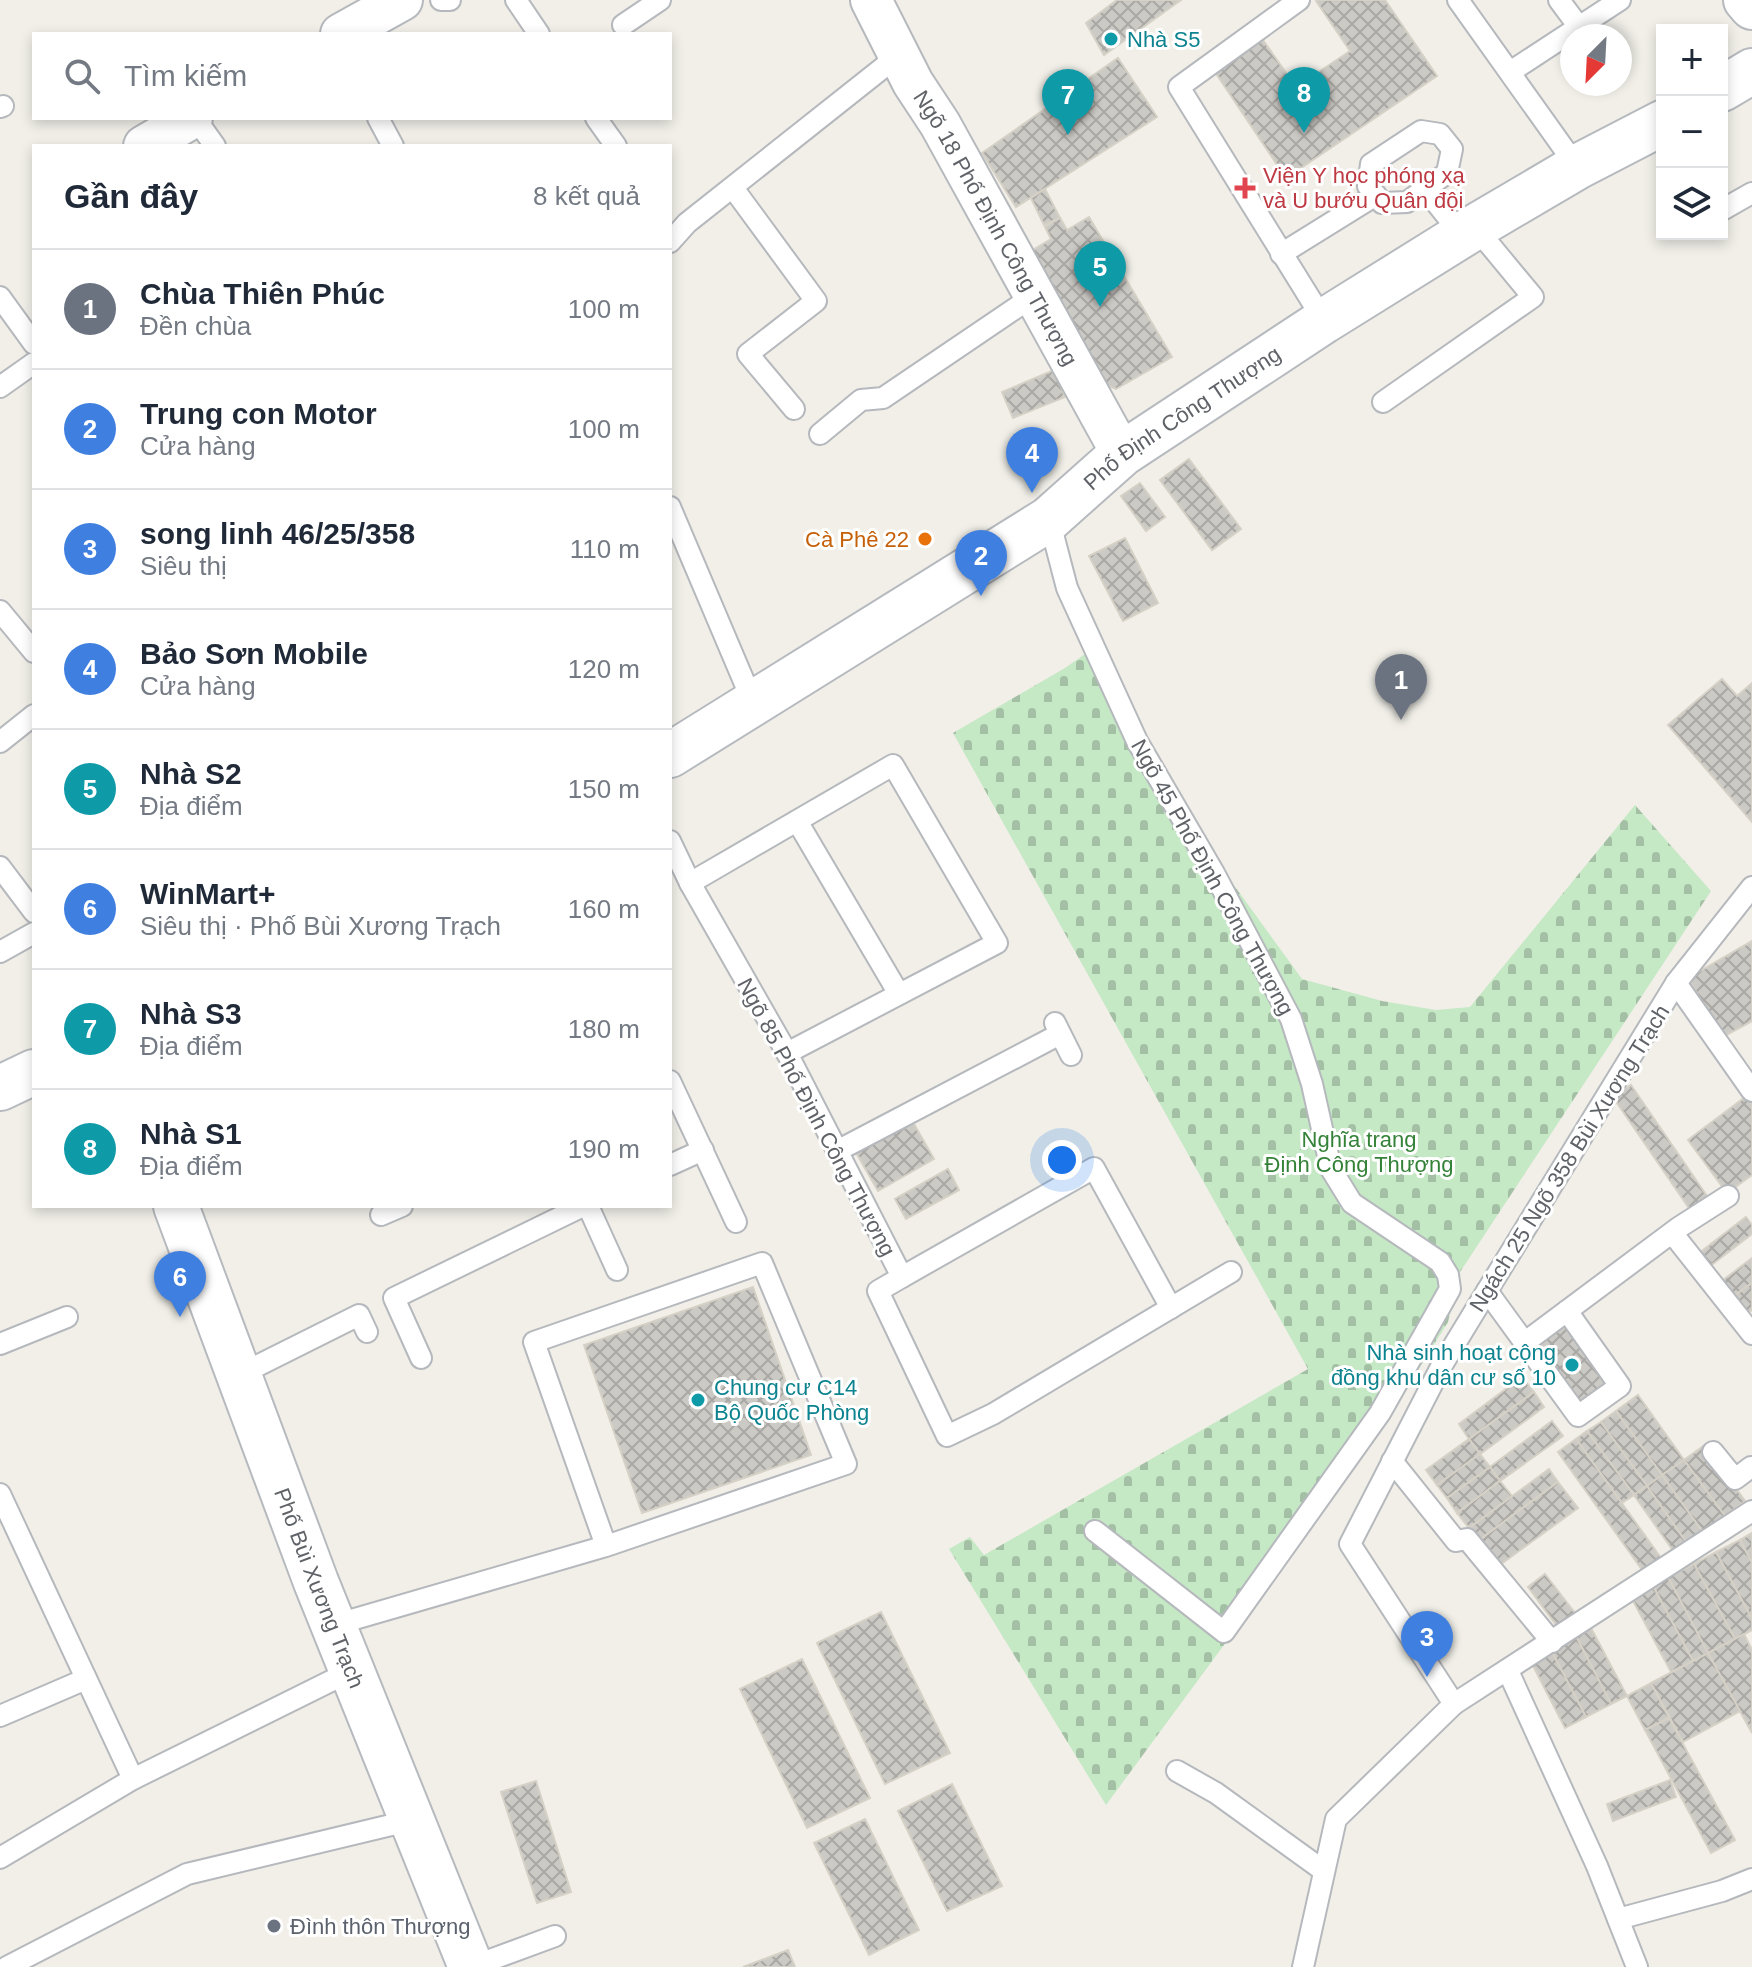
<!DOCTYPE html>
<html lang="vi">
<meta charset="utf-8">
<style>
body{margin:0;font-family:Arial,sans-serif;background:#f2f2f3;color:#1f2937}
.controls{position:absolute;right:24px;top:24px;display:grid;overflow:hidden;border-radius:0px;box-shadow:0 4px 12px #0003}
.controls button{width:72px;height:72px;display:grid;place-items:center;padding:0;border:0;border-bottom:2px solid #e0e1e3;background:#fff;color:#1f2937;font:40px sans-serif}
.compass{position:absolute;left:1560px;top:24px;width:72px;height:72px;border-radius:50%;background:#fff;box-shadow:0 4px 12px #0003;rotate:204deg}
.you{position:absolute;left:1062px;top:1160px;width:28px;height:28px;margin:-20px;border:6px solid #fff;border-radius:50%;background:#1a73e8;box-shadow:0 0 0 12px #1a73e833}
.badge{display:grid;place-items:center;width:52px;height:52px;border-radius:50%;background:#d93025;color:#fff;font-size:26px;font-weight:700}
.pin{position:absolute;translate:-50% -66px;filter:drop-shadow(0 2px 4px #0008)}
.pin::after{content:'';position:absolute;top:42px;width:28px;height:24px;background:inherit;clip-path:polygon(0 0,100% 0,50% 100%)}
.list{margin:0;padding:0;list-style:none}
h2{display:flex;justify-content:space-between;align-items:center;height:104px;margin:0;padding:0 32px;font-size:34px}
h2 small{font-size:26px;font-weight:400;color:#747a83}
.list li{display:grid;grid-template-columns:52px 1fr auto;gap:24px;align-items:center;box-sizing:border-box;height:120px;padding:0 32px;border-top:2px solid #e0e1e3}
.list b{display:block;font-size:30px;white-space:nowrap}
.list p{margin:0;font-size:26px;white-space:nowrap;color:#747a83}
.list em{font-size:26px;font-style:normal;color:#747a83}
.icon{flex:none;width:44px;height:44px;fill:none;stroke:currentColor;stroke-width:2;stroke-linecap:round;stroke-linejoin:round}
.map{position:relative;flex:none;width:1752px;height:1967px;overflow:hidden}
.search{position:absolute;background:#fff;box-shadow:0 4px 12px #0003;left:32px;top:32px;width:640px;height:88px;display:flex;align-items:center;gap:20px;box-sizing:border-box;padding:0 28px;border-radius:0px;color:#747a83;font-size:30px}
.panel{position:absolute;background:#fff;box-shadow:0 4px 12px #0003;left:32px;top:144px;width:640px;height:1064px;border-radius:0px}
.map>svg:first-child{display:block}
.cemetery{fill:url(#cemetery-stones)}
.building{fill:url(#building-cross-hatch);stroke:#d6d1c6;stroke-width:2}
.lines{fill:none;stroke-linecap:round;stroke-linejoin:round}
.lane-casing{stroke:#b5b8bc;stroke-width:24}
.street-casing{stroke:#b5b8bc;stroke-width:44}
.secondary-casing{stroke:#b6babf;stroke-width:48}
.lane{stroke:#fff;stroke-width:20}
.street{stroke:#fff;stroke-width:40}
.secondary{stroke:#fff;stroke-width:44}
.culture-dot{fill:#0f9aa8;stroke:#fff;stroke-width:3}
.health-dot{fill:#e0444e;stroke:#fff;stroke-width:3}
.food-dot{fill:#e8710a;stroke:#fff;stroke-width:3}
.worship-dot{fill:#6b7280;stroke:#fff;stroke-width:3}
.labels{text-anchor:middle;stroke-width:6;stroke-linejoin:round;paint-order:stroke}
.culture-label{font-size:22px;fill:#0d838f;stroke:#fff;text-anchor:start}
.health-label{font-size:22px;fill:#be3a42;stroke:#fff;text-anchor:start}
.street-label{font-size:22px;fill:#5f6368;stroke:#fff}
.food-label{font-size:22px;fill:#c56008;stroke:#fff;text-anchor:end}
.park-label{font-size:22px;fill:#348238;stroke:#fff}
.worship-label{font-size:22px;fill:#5b616d;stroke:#fff;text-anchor:start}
</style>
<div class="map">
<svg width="1752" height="1967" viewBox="0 0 1752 1967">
<defs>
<pattern id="cemetery-stones" width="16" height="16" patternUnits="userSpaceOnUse" patternTransform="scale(2)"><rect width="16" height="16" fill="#c5e8c5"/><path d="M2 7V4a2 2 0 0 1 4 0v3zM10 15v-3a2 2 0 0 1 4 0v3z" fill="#a3c0a4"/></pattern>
<pattern id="building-cross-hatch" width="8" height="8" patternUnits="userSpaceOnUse" patternTransform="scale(2)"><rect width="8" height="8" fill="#cccac5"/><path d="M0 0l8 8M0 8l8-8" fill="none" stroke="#a9a8a4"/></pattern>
</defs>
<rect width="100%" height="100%" fill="#f1efe8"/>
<path class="cemetery" d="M 1095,647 L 1183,815 L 1302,979 L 1382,1001 L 1436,1010 L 1470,1007 L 1635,805 L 1711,891 L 1460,1272 L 1448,1322 L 1375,1440 L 1106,1805 L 949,1549 L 970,1537 L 984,1555 L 1308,1369 L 953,733 L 1065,668 Z"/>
<g class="building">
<path d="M 1117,0 L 1181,0 L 1104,55 L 1086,23 Z"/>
<path d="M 1318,0 L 1385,0 L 1437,76 L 1286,178 L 1215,72 L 1263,40 L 1296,87 L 1350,51 L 1316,1 Z"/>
<path d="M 1118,58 L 1157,117 L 1016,207 L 982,153 Z"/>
<path d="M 1045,189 L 1060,218 L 1044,225 L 1031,198 Z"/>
<path d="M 1089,217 L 1172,357 L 1116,389 L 1099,382 L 1029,258 L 1033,250 L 1051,239 L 1045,227 L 1060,218 L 1067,230 Z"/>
<path d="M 1054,370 L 1065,397 L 1013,418 L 1002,392 Z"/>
<path d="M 1189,459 L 1241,529 L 1212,550 L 1160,480 Z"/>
<path d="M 1140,483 L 1165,517 L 1146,531 L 1121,496 Z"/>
<path d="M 1125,538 L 1158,603 L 1123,621 L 1089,556 Z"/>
<path d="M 1722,679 L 1737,696 L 1752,683 L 1752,822 L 1668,725 Z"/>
<path d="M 1752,941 L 1752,1021 L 1723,1037 L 1688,978 Z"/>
<path d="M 1631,1085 L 1709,1199 L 1691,1211 L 1613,1097 Z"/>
<path d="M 1748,1095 L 1752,1100 L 1752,1175 L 1727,1193 L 1688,1140 Z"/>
<path d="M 910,1117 L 934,1159 L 878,1191 L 854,1149 Z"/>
<path d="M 948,1169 L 959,1190 L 906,1219 L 895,1199 Z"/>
<path d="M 1746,1217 L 1752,1225 L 1752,1234 L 1709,1267 L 1698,1254 Z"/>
<path d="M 1752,1258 L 1752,1283 L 1734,1296 L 1722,1281 Z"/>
<path d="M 1752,1283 L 1752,1310 L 1747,1314 L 1734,1296 Z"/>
<path d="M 753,1287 L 811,1455 L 642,1513 L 584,1345 Z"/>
<path d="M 1568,1321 L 1613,1381 L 1577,1408 L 1532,1348 Z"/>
<path d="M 1522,1377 L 1534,1392 L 1469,1439 L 1459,1424 Z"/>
<path d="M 1534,1392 L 1544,1407 L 1480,1454 L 1469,1439 Z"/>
<path d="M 1638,1395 L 1684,1460 L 1662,1475 L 1616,1411 Z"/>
<path d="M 1616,1411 L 1662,1475 L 1647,1486 L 1601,1422 Z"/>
<path d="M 1552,1421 L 1563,1436 L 1500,1481 L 1490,1467 Z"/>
<path d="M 1601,1422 L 1647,1486 L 1634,1495 L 1587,1431 Z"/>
<path d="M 1587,1431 L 1634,1495 L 1622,1503 L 1576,1439 Z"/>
<path d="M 1469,1439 L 1480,1454 L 1437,1485 L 1426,1470 Z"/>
<path d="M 1576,1439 L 1661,1558 L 1643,1571 L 1558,1452 Z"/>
<path d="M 1705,1445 L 1745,1501 L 1725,1516 L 1684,1460 Z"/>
<path d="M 1480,1454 L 1490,1467 L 1447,1498 L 1437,1485 Z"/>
<path d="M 1684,1460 L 1725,1516 L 1702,1531 L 1662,1475 Z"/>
<path d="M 1490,1467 L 1500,1481 L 1457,1513 L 1447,1498 Z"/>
<path d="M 1549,1469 L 1558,1482 L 1478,1541 L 1469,1528 Z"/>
<path d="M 1662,1475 L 1702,1531 L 1686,1542 L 1647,1486 Z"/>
<path d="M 1500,1481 L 1512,1496 L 1469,1528 L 1457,1513 Z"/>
<path d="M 1558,1482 L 1578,1508 L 1497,1567 L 1478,1541 Z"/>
<path d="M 1647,1486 L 1686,1542 L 1674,1552 L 1634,1495 Z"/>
<path d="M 1752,1533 L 1752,1563 L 1740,1540 Z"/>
<path d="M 1740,1540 L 1752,1563 L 1752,1619 L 1716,1552 Z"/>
<path d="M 1716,1552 L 1752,1619 L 1752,1630 L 1735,1639 L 1694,1564 Z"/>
<path d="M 1694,1564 L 1735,1639 L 1708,1653 L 1668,1577 Z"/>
<path d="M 1545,1574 L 1575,1613 L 1557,1626 L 1528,1587 Z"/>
<path d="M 1668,1577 L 1708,1653 L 1693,1661 L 1653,1586 Z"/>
<path d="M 1653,1586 L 1693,1661 L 1671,1672 L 1631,1597 Z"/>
<path d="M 881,1612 L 950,1753 L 885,1784 L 817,1643 Z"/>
<path d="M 1591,1628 L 1627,1696 L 1611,1704 L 1576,1636 Z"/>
<path d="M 1744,1634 L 1752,1650 L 1752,1733 L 1708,1653 Z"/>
<path d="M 1576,1636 L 1611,1704 L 1586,1717 L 1551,1650 Z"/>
<path d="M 1551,1650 L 1586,1717 L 1565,1728 L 1530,1660 Z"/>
<path d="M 1708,1653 L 1740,1711 L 1683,1742 L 1651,1683 Z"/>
<path d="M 802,1659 L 870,1798 L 807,1828 L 740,1689 Z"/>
<path d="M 1651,1683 L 1669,1718 L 1645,1730 L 1627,1696 Z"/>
<path d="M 1669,1718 L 1735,1840 L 1711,1853 L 1645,1730 Z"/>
<path d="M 1670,1780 L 1676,1797 L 1613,1821 L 1607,1804 Z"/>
<path d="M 536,1781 L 571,1892 L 537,1903 L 501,1792 Z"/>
<path d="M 952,1784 L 1002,1886 L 947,1911 L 898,1811 Z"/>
<path d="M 865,1819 L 919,1930 L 869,1955 L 814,1843 Z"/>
<path d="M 788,1950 L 795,1967 L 743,1967 Z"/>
</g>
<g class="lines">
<defs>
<g id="lane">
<path d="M 441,0 L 450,0"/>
<path d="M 516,0 L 539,34"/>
<path d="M 1299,0 L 1179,87 L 1324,321"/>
<path d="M 1458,0 L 1577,167"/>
<path d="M 1559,0 L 1579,27"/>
<path d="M 623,25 L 660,0"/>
<path d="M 1510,72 L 1620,0"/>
<path d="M 0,107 L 3,106"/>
<path d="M 195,118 L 215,146"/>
<path d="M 378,118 L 393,146"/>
<path d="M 596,118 L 616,146"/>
<path d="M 1421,131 L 1440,134 L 1452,149 L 1447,173 L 1407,202 L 1382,203 L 1368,186 L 1371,164 Z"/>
<path d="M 733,188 L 816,301 L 748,354 L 794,409"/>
<path d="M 1425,189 L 1462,235"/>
<path d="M 1722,210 L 1752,193"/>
<path d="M 670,242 L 687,223 L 899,55"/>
<path d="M 1281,254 L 1376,195"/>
<path d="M 0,297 L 34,344"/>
<path d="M 0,387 L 34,363"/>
<path d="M 1383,402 L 1533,297 L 1475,227"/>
<path d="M 820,434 L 861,400 L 883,398 L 1035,295"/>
<path d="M 670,507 L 754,705"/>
<path d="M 1049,519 L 1067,588 L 1137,741 L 1214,873 L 1291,1019 L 1312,1084 L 1331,1169 L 1352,1203 L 1440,1262 L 1448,1275 L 1450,1289 L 1380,1413 L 1224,1632 L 1095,1531"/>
<path d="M 0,611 L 34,652"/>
<path d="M 0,742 L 34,715"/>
<path d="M 797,821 L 899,994"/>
<path d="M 670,841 L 690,883 L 787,1053 L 902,1277 L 878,1291 L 947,1436 L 993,1414 L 1231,1272"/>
<path d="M 0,867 L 34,912"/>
<path d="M 690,883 L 893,765 L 997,943 L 787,1053"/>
<path d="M 0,952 L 34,933"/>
<path d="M 1676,983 L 1752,1091"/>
<path d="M 1055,1023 L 1071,1055"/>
<path d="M 670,1081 L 736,1222"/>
<path d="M 837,1151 L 1060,1034"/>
<path d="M 670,1165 L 703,1150"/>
<path d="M 588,1206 L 617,1270"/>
<path d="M 381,1215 L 402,1206"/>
<path d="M 1673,1234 L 1752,1334"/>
<path d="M 902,1277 L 1094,1168 L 1171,1308"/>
<path d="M 1487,1291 L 1578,1416 L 1620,1386 L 1567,1311"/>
<path d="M 1524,1343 L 1678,1228 L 1728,1196"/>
<path d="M 0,1344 L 67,1317"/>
<path d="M 421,1358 L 394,1298 L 583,1206"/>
<path d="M 239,1375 L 359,1315 L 367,1332"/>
<path d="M 1713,1452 L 1735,1479 L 1751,1467"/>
<path d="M 1392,1461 L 1456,1541 L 1467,1539 L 1552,1642"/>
<path d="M 0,1494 L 133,1779"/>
<path d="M 334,1625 L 606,1546 L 846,1464 L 762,1263 L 534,1342 L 606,1546"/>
<path d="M 1508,1671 L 1597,1866 L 1637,1967"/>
<path d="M 1454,1704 L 1752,1511"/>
<path d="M 0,1716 L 86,1679"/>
<path d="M 1177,1771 L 1216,1793 L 1324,1871"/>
<path d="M 0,1858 L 133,1779 L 351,1671"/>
<path d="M 1618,1919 L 1722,1891 L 1752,1879"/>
<path d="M 7,1967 L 187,1874 L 412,1820"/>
<path d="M 471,1967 L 555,1936"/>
<path d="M 1303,1967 L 1336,1819 L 1454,1704 L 1350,1544 L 1442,1365 L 1487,1291 L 1676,983 L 1752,887"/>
</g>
<g id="street">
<path id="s1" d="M 871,0 L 913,83 L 940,124 L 1122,454"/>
<path d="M 341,34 L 402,0"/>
<path d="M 144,146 L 192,118"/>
</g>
<g id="secondary">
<path d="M 1746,0 L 1752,7"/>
<path d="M 1722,89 L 1752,71"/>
<path id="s2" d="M 670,755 L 1049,519 L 1122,454 L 1324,321 L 1475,227 L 1577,167 L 1662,123"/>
<path d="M 0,1088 L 34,1072"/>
<path id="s3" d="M 176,1206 L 316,1582 L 471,1967"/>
</g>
</defs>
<use href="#lane" class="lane-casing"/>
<use href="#street" class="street-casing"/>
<use href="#secondary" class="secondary-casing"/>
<use href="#lane" class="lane"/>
<use href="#street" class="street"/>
<use href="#secondary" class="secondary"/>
</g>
<g class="culture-dot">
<circle cx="1111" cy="39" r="8"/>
<circle cx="1572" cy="1365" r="8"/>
<circle cx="698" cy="1400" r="8"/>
</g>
<path class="health-dot" d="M1241 176h8v8h8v8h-8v8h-8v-8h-8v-8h8z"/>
<circle class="food-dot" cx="925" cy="539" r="8"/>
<circle class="worship-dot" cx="274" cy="1926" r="8"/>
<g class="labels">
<g class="culture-label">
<text x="1127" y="47">Nhà S5</text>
<text x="1556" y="1360" text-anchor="end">Nhà sinh hoạt cộng<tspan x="1556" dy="25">đồng khu dân cư số 10</tspan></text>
<text x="714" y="1395">Chung cư C14<tspan x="714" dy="25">Bộ Quốc Phòng</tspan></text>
</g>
<g class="health-label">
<text x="1263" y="183">Viện Y học phóng xạ<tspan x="1263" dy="25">và U bướu Quân đội</tspan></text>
</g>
<g class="street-label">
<text dy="8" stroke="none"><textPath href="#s1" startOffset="260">Ngõ 18 Phố Định Công Thượng</textPath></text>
<text dy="8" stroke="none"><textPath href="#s2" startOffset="614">Phố Định Công Thượng</textPath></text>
<text transform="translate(1213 877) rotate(61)" y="8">Ngõ 45 Phố Định Công Thượng</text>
<text transform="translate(817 1117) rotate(62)" y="8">Ngõ 85 Phố Định Công Thượng</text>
<text transform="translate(1569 1158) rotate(-58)" y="8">Ngách 25 Ngõ 358 Bùi Xương Trạch</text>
<text dy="8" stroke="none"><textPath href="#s3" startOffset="408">Phố Bùi Xương Trạch</textPath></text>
</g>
<g class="food-label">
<text x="909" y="547">Cà Phê 22</text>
</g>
<g class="park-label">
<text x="1359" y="1147">Nghĩa trang<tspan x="1359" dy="25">Định Công Thượng</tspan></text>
</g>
<g class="worship-label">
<text x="290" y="1934">Đình thôn Thượng</text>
</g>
</g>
</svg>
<div class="controls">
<button>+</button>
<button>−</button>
<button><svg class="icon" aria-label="layers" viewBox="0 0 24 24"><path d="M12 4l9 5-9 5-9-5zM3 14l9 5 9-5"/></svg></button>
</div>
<svg class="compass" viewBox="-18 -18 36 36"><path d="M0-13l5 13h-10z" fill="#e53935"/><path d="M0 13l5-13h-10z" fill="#747a83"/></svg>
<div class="you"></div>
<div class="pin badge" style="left:1401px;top:720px;background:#6b7280">1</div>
<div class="pin badge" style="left:981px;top:596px;background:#3f7fe0">2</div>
<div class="pin badge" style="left:1427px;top:1677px;background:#3f7fe0">3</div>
<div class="pin badge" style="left:1032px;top:493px;background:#3f7fe0">4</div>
<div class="pin badge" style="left:1100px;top:307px;background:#0f9aa8">5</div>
<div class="pin badge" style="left:180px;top:1317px;background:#3f7fe0">6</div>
<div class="pin badge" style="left:1068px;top:135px;background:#0f9aa8">7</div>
<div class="pin badge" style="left:1304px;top:133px;background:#0f9aa8">8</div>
<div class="search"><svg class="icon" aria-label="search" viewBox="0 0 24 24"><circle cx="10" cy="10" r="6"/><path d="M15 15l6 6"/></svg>Tìm kiếm</div>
<section class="panel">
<h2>Gần đây<small>8 kết quả</small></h2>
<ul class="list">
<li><span class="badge" style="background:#6b7280">1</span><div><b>Chùa Thiên Phúc</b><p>Đền chùa</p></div><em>100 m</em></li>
<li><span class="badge" style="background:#3f7fe0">2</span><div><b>Trung con Motor</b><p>Cửa hàng</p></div><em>100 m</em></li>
<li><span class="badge" style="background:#3f7fe0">3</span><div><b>song linh 46/25/358</b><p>Siêu thị</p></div><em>110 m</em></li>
<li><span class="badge" style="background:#3f7fe0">4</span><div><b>Bảo Sơn Mobile</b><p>Cửa hàng</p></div><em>120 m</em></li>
<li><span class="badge" style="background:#0f9aa8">5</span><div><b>Nhà S2</b><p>Địa điểm</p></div><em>150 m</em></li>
<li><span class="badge" style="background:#3f7fe0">6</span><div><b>WinMart+</b><p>Siêu thị · Phố Bùi Xương Trạch</p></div><em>160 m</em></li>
<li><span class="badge" style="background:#0f9aa8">7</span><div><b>Nhà S3</b><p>Địa điểm</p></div><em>180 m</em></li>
<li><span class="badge" style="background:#0f9aa8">8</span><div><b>Nhà S1</b><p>Địa điểm</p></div><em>190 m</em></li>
</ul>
</section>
</div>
